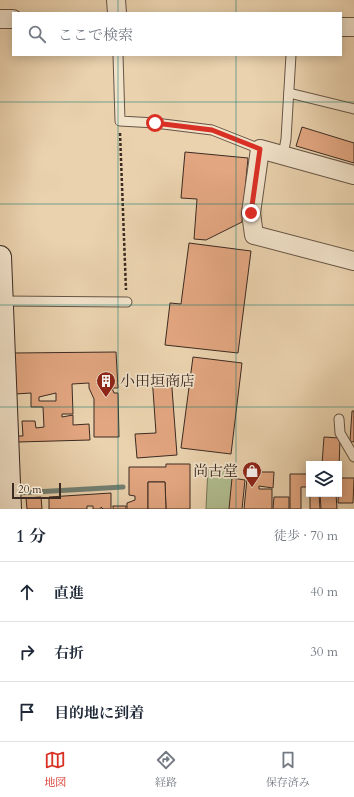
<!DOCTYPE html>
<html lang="ja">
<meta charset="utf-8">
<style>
body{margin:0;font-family:Cardo,"Noto Serif JP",serif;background:#f6f6f7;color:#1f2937}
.controls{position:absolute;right:12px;bottom:12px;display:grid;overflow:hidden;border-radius:0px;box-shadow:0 2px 10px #0003}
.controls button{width:36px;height:36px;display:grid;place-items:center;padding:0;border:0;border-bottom:1px solid #e0e1e3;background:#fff;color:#1f2937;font:20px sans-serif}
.scale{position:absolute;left:12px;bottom:10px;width:49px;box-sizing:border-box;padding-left:4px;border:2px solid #3b2b22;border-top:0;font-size:11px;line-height:14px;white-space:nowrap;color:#3b2b22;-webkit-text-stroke:3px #f1e2ca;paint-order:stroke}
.stop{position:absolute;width:12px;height:12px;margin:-9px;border:3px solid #d93025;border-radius:50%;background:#fff}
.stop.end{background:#d93025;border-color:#fff;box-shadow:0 1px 4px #0008}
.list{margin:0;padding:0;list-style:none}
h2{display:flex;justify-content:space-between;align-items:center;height:52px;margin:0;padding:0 16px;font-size:17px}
h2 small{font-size:13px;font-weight:400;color:#747a83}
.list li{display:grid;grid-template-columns:26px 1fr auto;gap:12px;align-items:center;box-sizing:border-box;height:60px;padding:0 16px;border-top:1px solid #e0e1e3}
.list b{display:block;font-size:15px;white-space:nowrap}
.list em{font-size:13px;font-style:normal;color:#747a83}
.icon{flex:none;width:22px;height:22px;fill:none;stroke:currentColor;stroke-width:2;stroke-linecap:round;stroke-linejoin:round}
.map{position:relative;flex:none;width:354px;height:509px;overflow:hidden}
.search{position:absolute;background:#fff;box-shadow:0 2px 10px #0003;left:12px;right:12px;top:12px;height:44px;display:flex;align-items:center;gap:10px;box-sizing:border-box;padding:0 14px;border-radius:0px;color:#747a83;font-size:15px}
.sheet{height:232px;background:#fff}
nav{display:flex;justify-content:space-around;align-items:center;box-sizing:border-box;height:56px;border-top:1px solid #e0e1e3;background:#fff;font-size:11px;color:#747a83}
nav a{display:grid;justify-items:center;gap:2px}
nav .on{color:#d93025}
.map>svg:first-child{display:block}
.green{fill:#b0bd8f;stroke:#767458}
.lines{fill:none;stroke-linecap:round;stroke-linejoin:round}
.stream{stroke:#738073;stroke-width:5}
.building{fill:#e2a680;stroke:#3b2b22;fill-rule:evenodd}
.service-casing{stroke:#675545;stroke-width:11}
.minor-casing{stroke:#675545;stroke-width:20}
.secondary-casing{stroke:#3b2b22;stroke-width:24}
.path{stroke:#3b2b22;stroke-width:2.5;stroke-dasharray:3 2;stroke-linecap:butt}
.service{stroke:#f1e2ca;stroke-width:9}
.minor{stroke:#f1e2ca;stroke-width:18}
.secondary{stroke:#f1e2ca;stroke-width:22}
.route{stroke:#d93025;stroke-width:5}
.grid{fill:none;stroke:#0f766e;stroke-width:1;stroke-opacity:0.55}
.labels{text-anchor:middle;stroke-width:3.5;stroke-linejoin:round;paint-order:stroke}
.poi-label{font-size:15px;fill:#3b2b22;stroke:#f1e2ca;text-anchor:start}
</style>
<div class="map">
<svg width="354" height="509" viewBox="0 0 354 509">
<rect width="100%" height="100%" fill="#ead2ae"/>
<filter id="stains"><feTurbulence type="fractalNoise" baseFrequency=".005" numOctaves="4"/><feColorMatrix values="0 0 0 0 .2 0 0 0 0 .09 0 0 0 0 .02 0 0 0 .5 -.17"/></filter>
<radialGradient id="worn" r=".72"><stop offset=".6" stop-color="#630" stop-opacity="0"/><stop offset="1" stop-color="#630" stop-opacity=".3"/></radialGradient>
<path class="green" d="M 208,467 L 234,467 L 230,509 L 206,509 Z"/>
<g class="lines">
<path class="stream" d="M 17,493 L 123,487"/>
</g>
<g class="building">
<path d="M 302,127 L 354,143 L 354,163 L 296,146 Z"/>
<path d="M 185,152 L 248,158 L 242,222 L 206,240 L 194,239 L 197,199 L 181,198 Z"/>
<path d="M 189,243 L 251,251 L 238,353 L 165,345 L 170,303 L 181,304 Z"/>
<path d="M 116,352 L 118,388 L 112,388 L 114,393 L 118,393 L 119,437 L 94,437 L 94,399 L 89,388 L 89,383 L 72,384 L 73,414 L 62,414 L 62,417 L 73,415 L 73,425 L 89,424 L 90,440 L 18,442 L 18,436 L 23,436 L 22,421 L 35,421 L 36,428 L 44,427 L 43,407 L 31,407 L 31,393 L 15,394 L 13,353 ZM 56,393 L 56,401 L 39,401 L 39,397 Z"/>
<path d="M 193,357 L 242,363 L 231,454 L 181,448 Z"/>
<path d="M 171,375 L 177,455 L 137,458 L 135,434 L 156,433 L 152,376 Z"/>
<path d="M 352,411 L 354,411 L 354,442 L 350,441 Z"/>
<path d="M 324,437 L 340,438 L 339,468 L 339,464 L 322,464 Z"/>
<path d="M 166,464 L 190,464 L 190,509 L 157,509 L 166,509 L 165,482 L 148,482 L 148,509 L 127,509 L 127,503 L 135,500 L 135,496 L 129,495 L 129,467 L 166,467 Z"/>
<path d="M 248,468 L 261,469 L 261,472 L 274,472 L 273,488 L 259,486 L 259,489 L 272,489 L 272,509 L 244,509 Z"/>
<path d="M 290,474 L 309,474 L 309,487 L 301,487 L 301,509 L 290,509 Z"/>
<path d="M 232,478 L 245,480 L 242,509 L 229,509 Z"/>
<path d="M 339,478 L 354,478 L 353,503 L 338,503 Z"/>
<path d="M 148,482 L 165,482 L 166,509 L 148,509 Z"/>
<path d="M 111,493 L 111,509 L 103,509 L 101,507 L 101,509 L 93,509 L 93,506 L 87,506 L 87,509 L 49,509 L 49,497 Z"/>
<path d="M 310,494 L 319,494 L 320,509 L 310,509 Z"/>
<path d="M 320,494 L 336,494 L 337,509 L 321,509 Z"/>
<path d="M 41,497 L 42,509 L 27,509 L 26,498 Z"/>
<path d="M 274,497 L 289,497 L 289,509 L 273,509 Z"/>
<rect x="113" y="506" width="13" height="3"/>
</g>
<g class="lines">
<defs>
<g id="service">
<path d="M 118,55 L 120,121 L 155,123 L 212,130 L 260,149"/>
<path d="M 289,93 L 354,109"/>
<path d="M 283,155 L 286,139 L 291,55"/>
<path d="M 2,301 L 127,302"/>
<path d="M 339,419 L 340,433 L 354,457"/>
</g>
<g id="minor">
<path d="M 116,0 L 117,13"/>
<path d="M 0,19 L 13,19"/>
<path d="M 341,27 L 354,27"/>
<path d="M 354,175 L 260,149 L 251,213 L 254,235 L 354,261"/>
</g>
<path id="secondary" d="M 0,257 L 10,509"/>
</defs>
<use href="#service" class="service-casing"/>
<use href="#minor" class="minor-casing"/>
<use href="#secondary" class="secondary-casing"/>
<path class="path" d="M 120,133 L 126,290"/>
<use href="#service" class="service"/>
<use href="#minor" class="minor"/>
<use href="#secondary" class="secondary"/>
</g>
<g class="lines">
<path class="route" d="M 155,123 L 212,130 L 260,149 L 251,213"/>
</g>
<path class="grid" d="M 118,0 L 118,13M 236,0 L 236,13M 118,55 L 118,509M 236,55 L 236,509M 0,102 L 354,102M 0,204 L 354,204M 0,305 L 354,305M 0,407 L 354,407"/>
<defs>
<symbol id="building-pin" viewBox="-11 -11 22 30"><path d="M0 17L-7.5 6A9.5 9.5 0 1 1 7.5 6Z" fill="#8f2418" stroke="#f1e2ca"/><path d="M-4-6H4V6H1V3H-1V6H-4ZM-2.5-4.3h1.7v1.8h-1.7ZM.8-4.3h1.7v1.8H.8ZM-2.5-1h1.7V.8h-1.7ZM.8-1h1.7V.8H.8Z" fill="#fff"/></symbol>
<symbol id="shop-pin" viewBox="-11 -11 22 30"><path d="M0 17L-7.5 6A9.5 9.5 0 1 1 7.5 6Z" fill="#8f2418" stroke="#f1e2ca"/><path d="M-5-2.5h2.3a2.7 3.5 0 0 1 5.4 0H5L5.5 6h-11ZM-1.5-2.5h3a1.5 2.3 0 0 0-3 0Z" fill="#fff"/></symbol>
</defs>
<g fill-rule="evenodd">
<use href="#building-pin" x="95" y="370" width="22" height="30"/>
<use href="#shop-pin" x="241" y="460" width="22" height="30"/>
</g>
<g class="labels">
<g class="poi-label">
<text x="120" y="386">小田垣商店</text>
<text x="238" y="476" text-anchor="end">尚古堂</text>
</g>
</g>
<rect width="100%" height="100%" filter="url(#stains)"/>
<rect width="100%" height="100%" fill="url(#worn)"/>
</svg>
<div class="controls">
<button><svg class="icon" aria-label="layers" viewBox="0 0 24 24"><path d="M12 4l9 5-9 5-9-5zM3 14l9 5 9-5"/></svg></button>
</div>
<div class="scale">20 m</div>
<div class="stop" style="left:155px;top:123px"></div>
<div class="stop end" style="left:251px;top:213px"></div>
<div class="search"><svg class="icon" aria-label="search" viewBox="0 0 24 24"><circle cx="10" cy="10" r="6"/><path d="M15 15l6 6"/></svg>ここで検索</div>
</div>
<section class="sheet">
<h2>1 分<small>徒歩 · 70 m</small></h2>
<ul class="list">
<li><svg class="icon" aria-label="ahead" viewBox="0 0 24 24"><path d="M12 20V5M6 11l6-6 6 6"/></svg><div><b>直進</b></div><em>40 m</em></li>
<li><svg class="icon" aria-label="right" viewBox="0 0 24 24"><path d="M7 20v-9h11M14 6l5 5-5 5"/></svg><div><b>右折</b></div><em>30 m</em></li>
<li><svg class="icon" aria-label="arrive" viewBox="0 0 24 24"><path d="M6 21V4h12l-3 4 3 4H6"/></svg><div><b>目的地に到着</b></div></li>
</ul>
</section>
<nav>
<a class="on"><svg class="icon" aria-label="map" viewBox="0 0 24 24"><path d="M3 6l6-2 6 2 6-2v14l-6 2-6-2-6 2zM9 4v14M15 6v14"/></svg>地図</a>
<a><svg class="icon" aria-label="directions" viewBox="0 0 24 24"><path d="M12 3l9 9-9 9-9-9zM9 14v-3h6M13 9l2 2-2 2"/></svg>経路</a>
<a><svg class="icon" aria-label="saved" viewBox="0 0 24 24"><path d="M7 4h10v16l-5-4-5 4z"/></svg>保存済み</a>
</nav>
